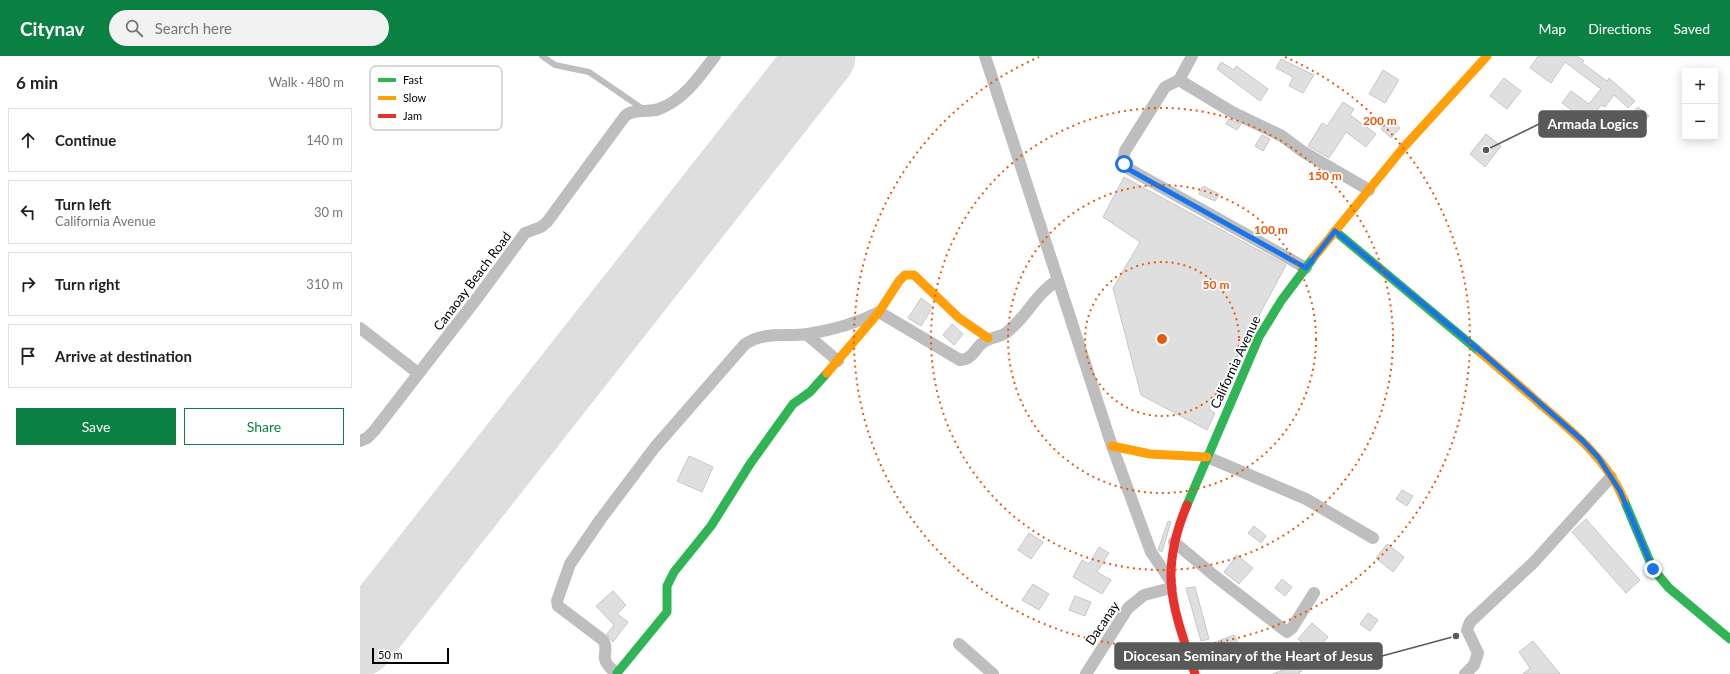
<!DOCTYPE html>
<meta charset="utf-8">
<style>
body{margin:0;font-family:Lato,sans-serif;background:#f2f2f2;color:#222}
.controls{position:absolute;right:12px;top:12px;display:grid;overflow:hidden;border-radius:0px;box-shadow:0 2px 10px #0003}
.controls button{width:36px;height:36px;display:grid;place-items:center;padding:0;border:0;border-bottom:1px solid #e0e0e0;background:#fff;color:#222;font:20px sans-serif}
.scale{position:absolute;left:12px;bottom:10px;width:77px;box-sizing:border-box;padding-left:4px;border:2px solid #000;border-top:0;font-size:11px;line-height:14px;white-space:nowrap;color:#000;-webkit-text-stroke:3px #fff;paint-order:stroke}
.stop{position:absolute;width:12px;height:12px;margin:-9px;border:3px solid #1a73e8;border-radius:50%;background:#fff}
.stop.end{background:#1a73e8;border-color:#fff;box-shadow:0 1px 4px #0008}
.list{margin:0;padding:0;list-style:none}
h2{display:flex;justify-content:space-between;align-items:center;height:52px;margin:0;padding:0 16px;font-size:17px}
h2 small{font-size:13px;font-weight:400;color:#767676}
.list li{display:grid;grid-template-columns:26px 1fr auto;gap:12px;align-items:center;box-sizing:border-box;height:64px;margin:0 8px 8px;padding:0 8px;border:1px solid #e0e0e0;border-radius:0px}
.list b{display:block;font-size:15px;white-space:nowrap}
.list p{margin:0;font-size:13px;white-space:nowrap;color:#767676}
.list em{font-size:13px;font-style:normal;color:#767676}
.actions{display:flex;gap:8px;padding:12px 16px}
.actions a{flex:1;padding:9px 0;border:1px solid #0b8043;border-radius:0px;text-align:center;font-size:14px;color:#0b8043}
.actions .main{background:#0b8043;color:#fff}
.icon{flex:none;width:22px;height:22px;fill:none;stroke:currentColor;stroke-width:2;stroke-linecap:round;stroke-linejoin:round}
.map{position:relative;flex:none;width:1370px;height:618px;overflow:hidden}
header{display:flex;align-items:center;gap:24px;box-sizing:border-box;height:56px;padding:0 20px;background:#0b8043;color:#fff}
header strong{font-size:19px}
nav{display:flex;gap:22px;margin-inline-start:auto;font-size:14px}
.search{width:280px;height:36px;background:#f2f2f2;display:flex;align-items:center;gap:10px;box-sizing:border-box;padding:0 14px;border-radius:22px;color:#767676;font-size:15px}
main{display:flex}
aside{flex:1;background:#fff}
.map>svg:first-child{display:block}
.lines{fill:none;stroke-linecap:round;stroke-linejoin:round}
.runway{stroke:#dedede;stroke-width:69}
.building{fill:#dfdfdf;stroke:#c7c7c7}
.lane{stroke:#bebebe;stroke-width:6}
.street{stroke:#bebebe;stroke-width:12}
.fast{stroke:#30b455;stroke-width:9}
.slow{stroke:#ff9f0a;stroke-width:9}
.jam{stroke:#e5322d;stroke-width:9}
.route{stroke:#1a73e8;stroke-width:5}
.ring{fill:none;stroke:#e8590c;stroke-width:2;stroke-dasharray:2 4}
.labels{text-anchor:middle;stroke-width:3.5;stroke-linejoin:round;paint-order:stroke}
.street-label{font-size:13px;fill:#000;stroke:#fff}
.key{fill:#fff;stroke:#b2b2b2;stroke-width:1}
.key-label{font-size:11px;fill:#000}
.centre{fill:#e8590c;stroke:#fff;stroke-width:2}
.ring-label{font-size:12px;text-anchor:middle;font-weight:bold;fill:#e8590c;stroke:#fff;stroke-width:3.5;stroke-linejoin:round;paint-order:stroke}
.leader{fill:none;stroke:#595959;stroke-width:1.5}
.callout-dot{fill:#595959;stroke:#fff;stroke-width:1.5}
.callout{fill:#595959;stroke:#595959;stroke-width:1.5}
.callout-label{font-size:14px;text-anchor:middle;font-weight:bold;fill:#fff}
</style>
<header>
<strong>Citynav</strong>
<div class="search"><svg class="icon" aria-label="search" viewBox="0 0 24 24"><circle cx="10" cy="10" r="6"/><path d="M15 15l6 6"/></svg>Search here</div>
<nav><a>Map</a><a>Directions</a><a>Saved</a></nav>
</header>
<main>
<aside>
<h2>6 min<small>Walk · 480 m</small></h2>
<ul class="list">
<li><svg class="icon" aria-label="ahead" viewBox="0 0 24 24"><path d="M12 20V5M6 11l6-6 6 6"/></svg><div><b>Continue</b></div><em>140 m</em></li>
<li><svg class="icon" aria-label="left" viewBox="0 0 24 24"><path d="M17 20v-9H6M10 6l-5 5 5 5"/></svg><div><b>Turn left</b><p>California Avenue</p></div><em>30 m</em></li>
<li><svg class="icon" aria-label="right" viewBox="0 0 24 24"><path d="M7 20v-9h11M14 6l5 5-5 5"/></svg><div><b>Turn right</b></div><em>310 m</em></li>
<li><svg class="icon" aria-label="arrive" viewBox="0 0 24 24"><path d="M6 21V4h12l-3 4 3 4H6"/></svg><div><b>Arrive at destination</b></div></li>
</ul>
<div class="actions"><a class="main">Save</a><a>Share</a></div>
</aside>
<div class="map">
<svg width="1370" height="618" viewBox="0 0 1370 618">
<rect width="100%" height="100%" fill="#fff"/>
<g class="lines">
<path class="runway" d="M 0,586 L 461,0"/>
</g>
<g class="building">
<path d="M 1178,0 L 1217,0 L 1224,5 L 1222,7 L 1247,25 L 1249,22 L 1275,45 L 1268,52 L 1254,39 L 1245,51 L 1241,49 L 1228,66 L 1202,47 L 1211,35 L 1229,48 L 1241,33 L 1205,6 L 1191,27 L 1170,12 Z"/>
<path d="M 921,3 L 954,19 L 943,37 L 929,30 L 933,21 L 916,12 Z"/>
<path d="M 861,6 L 874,14 L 876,10 L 908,33 L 900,45 L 857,13 Z"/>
<path d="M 1023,14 L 1039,24 L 1025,47 L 1009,38 Z"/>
<path d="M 1144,22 L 1161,35 L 1147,53 L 1130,40 Z"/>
<path d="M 983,46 L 994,53 L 990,59 L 1016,78 L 1006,91 L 986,76 L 969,102 L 948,90 L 962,67 L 967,70 Z"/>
<path d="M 1278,51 L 1289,60 L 1276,76 L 1265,67 Z"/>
<path d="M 869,63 L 881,68 L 877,74 L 866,68 Z"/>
<path d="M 1030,63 L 1040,72 L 1031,82 L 1021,73 Z"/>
<path d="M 1126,78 L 1141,90 L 1125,111 L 1110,98 Z"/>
<path d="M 902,79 L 910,83 L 903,95 L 895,90 Z"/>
<path d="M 764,121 L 926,209 L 849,353 L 855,357 L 847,374 L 781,339 L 753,232 L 780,186 L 743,161 Z"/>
<path d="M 843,130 L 859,138 L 855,145 L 839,138 Z"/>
<path d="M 561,242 L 573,251 L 561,270 L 548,262 Z"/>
<path d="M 592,268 L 603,278 L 594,289 L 583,279 Z"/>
<path d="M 329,400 L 353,411 L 342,436 L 317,425 Z"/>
<path d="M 1042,434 L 1053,440 L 1047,450 L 1036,443 Z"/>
<path d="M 1226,463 L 1280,524 L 1266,537 L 1212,476 Z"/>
<path d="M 808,465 L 811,466 L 802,496 L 798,494 Z"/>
<path d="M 894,470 L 906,480 L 901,487 L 888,477 Z"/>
<path d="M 669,477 L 683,486 L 671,503 L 658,494 Z"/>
<path d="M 1027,488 L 1044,501 L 1033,516 L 1016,502 Z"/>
<path d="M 739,491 L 749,497 L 737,516 L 751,524 L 742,538 L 713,521 L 722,504 L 729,508 Z"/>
<path d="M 877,499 L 893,512 L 879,528 L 864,516 Z"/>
<path d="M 922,523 L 932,531 L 925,540 L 915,532 Z"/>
<path d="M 673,528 L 689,538 L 679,554 L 662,544 Z"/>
<path d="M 835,531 L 849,583 L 841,585 L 826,532 Z"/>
<path d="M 253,535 L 266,549 L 257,558 L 268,566 L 253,586 L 247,578 L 254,569 L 236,550 Z"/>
<path d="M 715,540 L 731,546 L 725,560 L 709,554 Z"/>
<path d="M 1008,557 L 1018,564 L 1010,575 L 1000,568 Z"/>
<path d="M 952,567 L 968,581 L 955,597 L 938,583 Z"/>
<path d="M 874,579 L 878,587 L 861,594 L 858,585 Z"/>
<path d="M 1173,585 L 1200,618 L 1163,618 L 1170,612 L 1159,596 Z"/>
<path d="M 939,607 L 942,615 L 939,616 L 940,618 L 913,618 Z"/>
</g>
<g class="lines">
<path class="lane" d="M 182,0 L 195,9 L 229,16 L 283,53"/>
<g class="street">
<path d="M 625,0 L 752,390 L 791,496 L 810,524"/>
<path d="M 832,0 L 819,24 L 805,31 L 765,95 C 763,103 762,107 769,113 L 946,212"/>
<path d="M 819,24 L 872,56 L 922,80 L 942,95 L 1009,134"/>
<path d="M 0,272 L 58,317"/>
<path d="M 446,278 L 478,305"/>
<path d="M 0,385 L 7,382 L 14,375 L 118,241 L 165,177 L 181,171 L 187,166 L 265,60 C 274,52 288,57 299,53 C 324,44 340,20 355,0"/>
<path d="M 847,401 L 946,443 L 1013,482"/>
<path d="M 814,486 L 856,521 L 927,576 L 932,572 L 954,537"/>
<path d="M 599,588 L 633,618"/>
<path d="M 256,618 C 254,614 246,610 245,603 C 244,596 248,591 243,584 L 198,550 L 197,545 L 210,508 L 240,464 L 295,391 L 385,288 C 405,275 425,281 448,278 C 472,274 497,267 519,256 L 600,304 C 612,303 613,296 621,288 C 628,281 638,282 646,277 C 666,262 676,237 698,224"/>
<path d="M 726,618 L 768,552 L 784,539 L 811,532"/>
<path d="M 1105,618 L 1114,609 L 1118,597 L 1107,574 L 1110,566 L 1174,506 L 1251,421"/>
</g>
<g class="fast">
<path d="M 975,175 L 1120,296"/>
<path d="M 1264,444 L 1293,513 L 1309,532 L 1370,583"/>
<path d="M 827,449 L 899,281 L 921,245 L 954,201"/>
<path d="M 257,617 L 307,556 L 307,530 L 314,516 L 351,470 L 390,408 L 433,348 L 450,336 L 467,317"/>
</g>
<g class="slow">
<path d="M 954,201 L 1043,92 L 1127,0"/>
<path d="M 1120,296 C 1140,313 1160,330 1180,348 C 1213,376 1247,403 1264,444"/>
<path d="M 467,317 L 519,256 L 539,225 L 545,219 L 554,219 L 599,262 L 628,282"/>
<path d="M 752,390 L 790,398 L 847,401"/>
</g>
<path class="jam" d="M 827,449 C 798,518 813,551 835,618"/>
</g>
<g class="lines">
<path class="route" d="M 764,108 L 768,113 L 946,212 L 975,175 L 1126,300 L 1222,384 L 1238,401 L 1260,435 L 1293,513"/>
</g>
<g class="ring">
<circle cx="802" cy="283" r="77"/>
<circle cx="802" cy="283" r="154"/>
<circle cx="802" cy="283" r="231"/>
<path d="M925 1A308 308 0 1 1 679 1"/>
</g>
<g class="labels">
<g class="street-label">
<text transform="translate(112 225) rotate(-53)" y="5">Canaoay Beach Road</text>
<text transform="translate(875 306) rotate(-65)" y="5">California Avenue</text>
<text transform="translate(742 567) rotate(-56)" y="5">Dacanay</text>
</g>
</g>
<rect x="10" y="10" width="132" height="64" rx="6" class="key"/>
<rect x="18" y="22" width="18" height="4" fill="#30b455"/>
<rect x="18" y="40" width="18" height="4" fill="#ff9f0a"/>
<rect x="18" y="58" width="18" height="4" fill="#e5322d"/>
<g class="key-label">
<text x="43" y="28">Fast</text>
<text x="43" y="46">Slow</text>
<text x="43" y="64">Jam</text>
</g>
<circle cx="802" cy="283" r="6" class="centre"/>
<g class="ring-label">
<text x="1020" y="69">200 m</text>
<text x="965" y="124">150 m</text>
<text x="911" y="178">100 m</text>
<text x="856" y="233">50 m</text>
</g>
<path class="leader" d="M1126 94L1179 68M1096 580L1022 600"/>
<g class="callout-dot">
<circle cx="1126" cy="94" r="4"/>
<circle cx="1096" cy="580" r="4"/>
</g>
<g class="callout">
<rect x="1179" y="55" width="107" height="26" rx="4"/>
<rect x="755" y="587" width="267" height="26" rx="4"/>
</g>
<g class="callout-label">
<text x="1233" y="73">Armada Logics</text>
<text x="888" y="605">Diocesan Seminary of the Heart of Jesus</text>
</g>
</svg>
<div class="controls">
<button>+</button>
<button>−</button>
</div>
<div class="scale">50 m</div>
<div class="stop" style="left:764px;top:108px"></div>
<div class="stop end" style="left:1293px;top:513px"></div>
</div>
</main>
